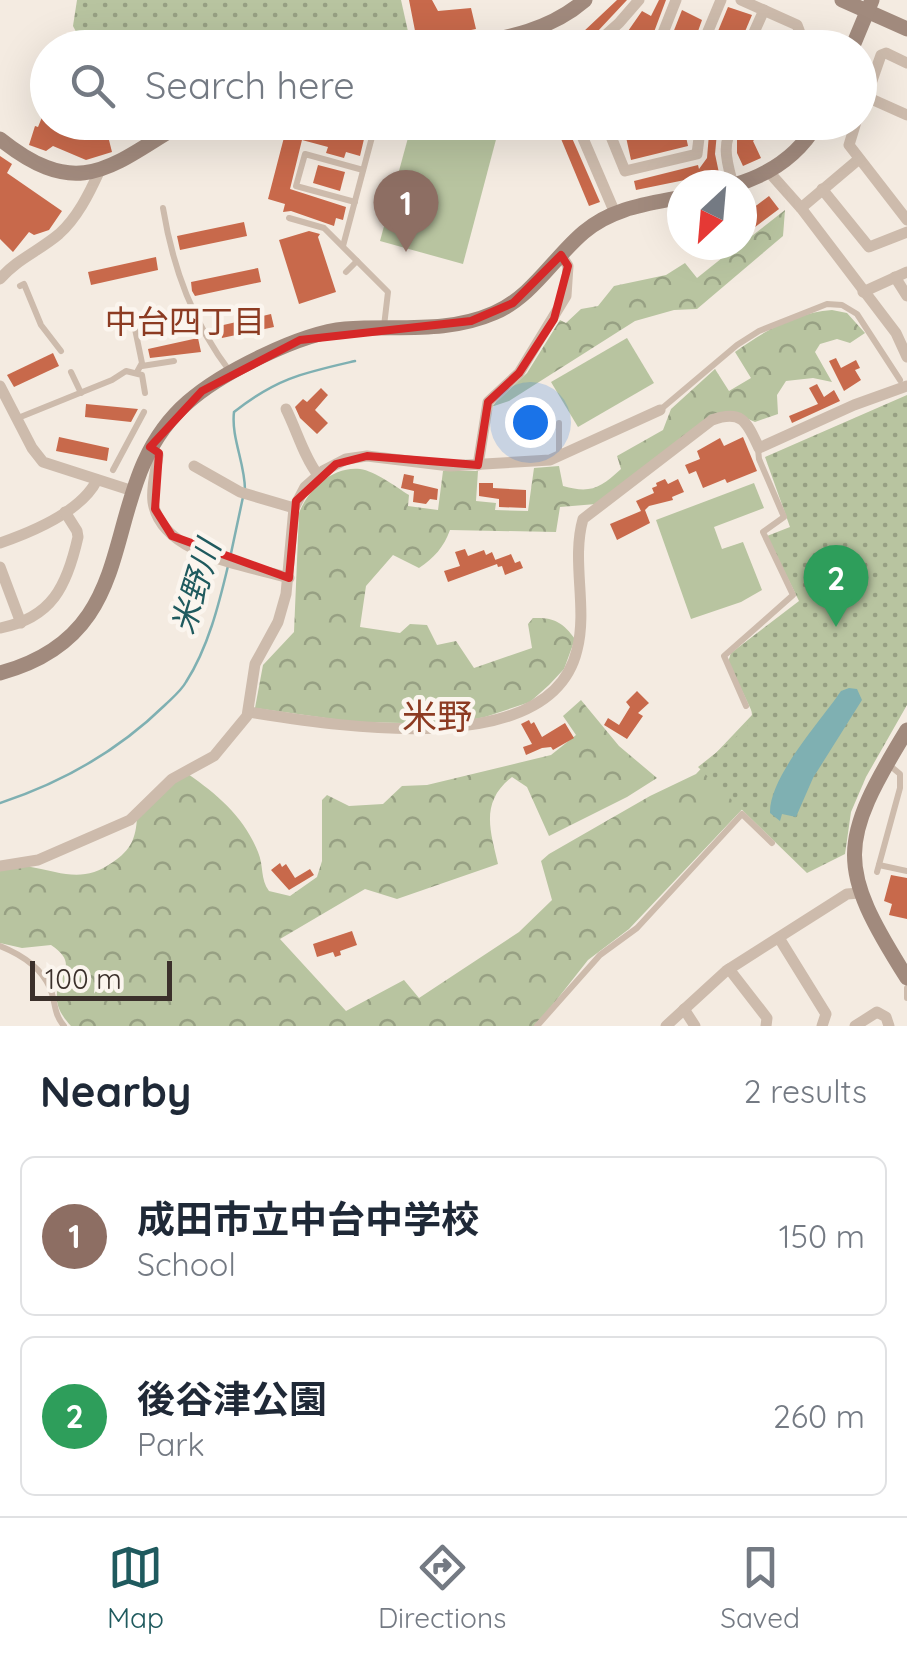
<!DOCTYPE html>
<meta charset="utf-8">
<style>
body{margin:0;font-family:Quicksand,"Noto Sans JP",sans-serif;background:#f6f6f7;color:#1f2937}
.compass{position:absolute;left:667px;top:170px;width:90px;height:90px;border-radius:50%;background:#fff;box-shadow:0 10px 40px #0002;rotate:206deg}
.scale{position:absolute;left:30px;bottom:25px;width:142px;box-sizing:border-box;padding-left:10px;border:5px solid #3b302b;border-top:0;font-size:28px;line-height:35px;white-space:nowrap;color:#3b302b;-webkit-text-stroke:8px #fbf5ee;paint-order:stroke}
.you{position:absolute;left:530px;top:422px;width:35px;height:35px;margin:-25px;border:8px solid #fff;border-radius:50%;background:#1a73e8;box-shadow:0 0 0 15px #1a73e833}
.badge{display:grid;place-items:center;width:65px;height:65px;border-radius:50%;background:#1f5a5e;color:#fff;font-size:32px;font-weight:700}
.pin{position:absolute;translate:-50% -82px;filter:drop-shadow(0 2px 5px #0008)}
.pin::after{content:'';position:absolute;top:52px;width:35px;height:30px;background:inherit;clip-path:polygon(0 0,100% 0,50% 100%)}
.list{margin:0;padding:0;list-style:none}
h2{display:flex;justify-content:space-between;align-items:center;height:130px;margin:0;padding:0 40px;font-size:42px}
h2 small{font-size:32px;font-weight:400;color:#747a83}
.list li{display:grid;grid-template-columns:65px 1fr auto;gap:30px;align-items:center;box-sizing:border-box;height:160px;margin:0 20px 20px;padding:0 20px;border:2px solid #e0e1e3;border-radius:15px}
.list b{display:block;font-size:38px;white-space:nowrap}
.list p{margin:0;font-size:32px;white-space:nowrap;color:#747a83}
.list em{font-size:32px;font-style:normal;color:#747a83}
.icon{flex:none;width:55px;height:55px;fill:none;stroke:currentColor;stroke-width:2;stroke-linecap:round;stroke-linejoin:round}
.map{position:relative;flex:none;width:907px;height:1026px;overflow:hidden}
.search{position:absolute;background:#fff;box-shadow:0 10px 40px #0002;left:30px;right:30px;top:30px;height:110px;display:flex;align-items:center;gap:25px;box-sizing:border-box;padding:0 35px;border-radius:55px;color:#747a83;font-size:38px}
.sheet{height:490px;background:#fff}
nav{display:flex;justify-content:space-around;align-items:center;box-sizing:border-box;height:140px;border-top:2px solid #e0e1e3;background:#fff;font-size:28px;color:#747a83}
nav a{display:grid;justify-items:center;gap:5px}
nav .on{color:#1f5a5e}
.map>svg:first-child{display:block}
.grass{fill:#b8c4a0}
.forest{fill:url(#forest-crowns)}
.park{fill:url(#park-dots)}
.water{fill:#7fb0b2}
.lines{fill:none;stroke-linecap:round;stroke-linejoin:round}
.stream{stroke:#7fb0b2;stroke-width:2.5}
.building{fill:#c8694b}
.lane{stroke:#cdbbac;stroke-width:6}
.street{stroke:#cdbbac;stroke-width:11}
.secondary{stroke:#a18a7d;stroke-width:15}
.marked{fill:none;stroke:#d62828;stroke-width:8;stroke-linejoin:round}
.labels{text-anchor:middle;stroke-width:9;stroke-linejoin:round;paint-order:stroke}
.neighbourhood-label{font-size:32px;fill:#8c3b22;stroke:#fbf5ee}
.water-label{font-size:32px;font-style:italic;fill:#1f5a5e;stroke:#fbf5ee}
.quarter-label{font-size:35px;fill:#8c3b22;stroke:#fbf5ee}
</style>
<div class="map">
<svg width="907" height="1026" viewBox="0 0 907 1026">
<defs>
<pattern id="forest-crowns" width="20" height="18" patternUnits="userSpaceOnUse" patternTransform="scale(2.5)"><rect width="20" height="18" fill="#b8c4a0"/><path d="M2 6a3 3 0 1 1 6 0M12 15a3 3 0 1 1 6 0" fill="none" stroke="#97a083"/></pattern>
<pattern id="park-dots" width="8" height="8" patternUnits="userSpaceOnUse" patternTransform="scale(2.5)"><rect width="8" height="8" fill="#b8c4a0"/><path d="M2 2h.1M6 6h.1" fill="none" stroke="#97a083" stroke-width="1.8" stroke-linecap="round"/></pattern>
</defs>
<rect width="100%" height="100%" fill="#f4ebe1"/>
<g class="grass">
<path d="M 412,123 L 462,123 L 498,132 L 463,264 L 380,241 Z"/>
<path d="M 627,338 L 654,383 L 578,427 L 551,382 Z"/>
<path d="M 754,483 L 764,508 L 714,527 L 722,549 L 743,542 L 762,590 L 741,602 L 691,619 L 656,520 Z"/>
</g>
<g class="forest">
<path d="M 785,210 L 783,236 L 697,309 L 674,310 L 635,321 L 509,401 L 491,407 L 527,373 L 560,320 L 566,323 L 581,309 L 598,306 L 614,286 L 666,275 L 685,263 L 697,278 L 722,258 L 717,251 L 725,245 L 735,249 Z"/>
<path d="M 832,310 L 847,313 L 865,333 L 850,343 L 837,339 L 820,344 L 815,352 L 832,382 L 813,378 L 786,381 L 777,395 L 778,414 L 755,422 L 732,412 L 596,504 L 560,507 L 556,532 L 450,530 C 444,547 434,558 419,568 L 393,555 L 366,586 L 360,627 L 400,633 L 410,624 L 427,625 L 437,645 L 456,641 L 474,668 L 532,648 L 528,624 L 533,618 C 553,617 563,622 575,639 L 564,669 L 549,685 L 530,702 L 485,717 L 451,724 L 354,722 L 255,708 L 263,665 L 294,632 L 299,513 C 308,490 332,466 360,469 C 375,471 396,487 409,495 L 408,506 L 438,510 L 443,471 L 478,471 L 476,501 L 496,503 L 495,510 L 528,511 L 534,468 L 559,466 L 563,486 C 591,494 600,488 621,469 L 617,456 L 663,430 L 671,409 L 715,369 L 729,391 L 751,378 L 735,352 C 764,331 795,313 832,310 Z"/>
<path d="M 731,653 L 755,661 L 750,801 L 629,929 L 588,960 L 536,1026 L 71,1026 C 31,983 92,972 51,945 L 22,948 L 0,943 L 0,867 C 10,867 22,865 31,867 C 63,873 84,883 113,862 C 131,850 136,838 137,817 L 177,779 L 188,774 C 218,795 244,817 258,852 C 264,866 260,879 269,891 L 290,896 L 317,877 L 322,861 L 322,800 L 327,795 L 349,806 L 383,804 L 402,786 L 427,785 L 551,755 L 576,735 L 563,716 L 581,700 L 619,746 L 657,778 L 627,797 L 549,836 L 527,787 L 512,777 C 480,802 490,830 498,864 L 397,899 L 365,889 L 280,939 L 346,1011 L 404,980 L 419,998 L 519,932 L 552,900 L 541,861 L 549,854 L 650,796 L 696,774 L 752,715 L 751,706 L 728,662 Z"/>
</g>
<g class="park">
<path d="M 77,0 L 401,0 L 411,45 L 398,48 L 84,47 L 73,26 Z"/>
<path d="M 907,395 L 907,705 L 866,777 L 851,812 L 845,854 L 807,873 L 698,767 L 746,729 L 753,714 L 729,663 L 731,653 L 799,601 L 767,536 L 790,527 L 765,457 Z"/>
</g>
<path class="water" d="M 849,688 L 857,689 L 862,700 L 813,778 L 796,817 L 782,814 L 780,821 L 770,813 C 769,777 820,722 841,691 Z"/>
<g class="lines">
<g class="stream">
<path d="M 245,490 C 245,463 231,438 234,412 C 277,378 303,373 355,361"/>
<path d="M 230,558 L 243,497"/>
<path d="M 0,803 C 61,783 119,750 165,705 C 172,698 181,691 186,682 C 208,648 219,604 228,566"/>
</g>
</g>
<g class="building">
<path d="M 409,0 L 432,0 L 438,11 L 471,8 L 476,29 L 417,41 Z"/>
<path d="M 617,0 L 627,0 L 582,48 L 548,48 L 580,31 L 582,33 Z"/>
<path d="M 659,0 L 666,0 L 648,48 L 636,48 L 638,44 L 626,34 L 642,11 L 651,16 Z"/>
<path d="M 728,7 L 752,15 L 738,48 L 711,48 Z"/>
<path d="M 682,10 L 702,20 L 692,48 L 667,48 Z"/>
<path d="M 47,105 L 48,122 L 63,122 L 103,136 L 109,140 L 112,152 L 86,160 L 53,146 L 46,151 L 29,145 L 35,126 L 38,127 Z"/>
<path d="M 288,122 L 305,122 L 364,139 L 360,156 L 346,152 L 344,158 L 326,153 L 328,147 L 302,140 L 290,189 L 346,207 L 343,220 L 336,218 L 334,226 L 291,211 L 283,212 L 285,204 L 268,199 Z"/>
<path d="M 554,122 L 565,122 L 600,202 L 589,206 Z"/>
<path d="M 680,122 L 683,123 L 688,146 L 631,160 L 626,137 L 644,129 Z"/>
<path d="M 710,122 L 718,122 L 715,154 L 719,173 L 636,190 L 634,181 L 698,165 L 699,169 L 707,158 Z"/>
<path d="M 753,122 L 773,122 L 753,141 L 761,158 L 743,166 L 737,153 L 737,140 L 747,138 L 742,134 L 754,133 L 748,126 Z"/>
<path d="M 0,156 L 12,164 L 7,173 L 62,211 L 49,230 L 34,235 L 29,232 L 13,252 L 0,239 Z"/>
<path d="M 318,165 L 345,172 L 340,191 L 313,183 Z"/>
<path d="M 769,196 L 779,209 L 742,237 L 742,223 L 748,218 L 745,214 Z"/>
<path d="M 244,222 L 247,236 L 180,250 L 177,236 Z"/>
<path d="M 309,231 L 320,234 L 318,237 L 336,292 L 299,304 L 279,240 Z"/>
<path d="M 156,257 L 158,270 L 91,285 L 88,272 Z"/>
<path d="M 258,268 L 261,282 L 195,296 L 192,291 L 191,282 Z"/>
<path d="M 271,314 L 274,327 L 222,338 L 219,326 Z"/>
<path d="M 198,338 L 201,352 L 150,358 L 148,349 Z"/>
<path d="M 53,353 L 59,366 L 14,387 L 7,375 Z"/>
<path d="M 836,358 L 841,368 L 856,360 L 860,368 L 855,370 L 861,380 L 844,391 L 829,361 Z"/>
<path d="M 817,384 L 824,397 L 834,390 L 840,401 L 792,423 L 789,416 L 818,404 L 809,388 Z"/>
<path d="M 321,388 L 328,395 L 315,410 L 328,423 L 317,434 L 300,418 L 295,407 L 303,399 L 307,402 Z"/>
<path d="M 86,404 L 138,409 L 131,422 L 85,417 Z"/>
<path d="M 59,437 L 109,448 L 107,461 L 56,451 Z"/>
<path d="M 743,437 L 757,471 L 727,483 L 725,479 L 703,488 L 696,471 L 689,474 L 685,465 L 700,459 L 697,451 L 720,438 L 724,446 Z"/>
<path d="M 404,474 L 414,476 L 413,483 L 438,489 L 437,500 L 430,499 L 426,504 L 413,502 L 414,491 L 401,488 Z"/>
<path d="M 665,479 L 668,484 L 678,479 L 684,492 L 672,497 L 673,500 L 649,506 L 645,510 L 650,523 L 617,540 L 610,524 L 641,511 L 636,501 L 654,493 L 652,488 L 657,486 L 656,483 Z"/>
<path d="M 479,483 L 493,483 L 493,488 L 526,490 L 526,508 L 499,507 L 499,499 L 479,496 Z"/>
<path d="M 465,549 L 468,556 L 484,550 L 486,555 L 492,552 L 497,564 L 495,560 L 511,554 L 515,563 L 520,561 L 523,568 L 505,575 L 502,566 L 498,567 L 497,564 L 448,582 L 444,571 L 460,566 L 455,552 Z"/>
<path d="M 637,691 L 649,703 L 638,713 L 643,716 L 627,739 L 604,725 L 608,718 L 619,725 L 630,707 L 626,702 Z"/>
<path d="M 529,720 L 531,724 L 534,722 L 542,737 L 565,723 L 574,738 L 553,750 L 551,747 L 542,748 L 526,755 L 523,747 L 532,744 L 521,724 Z"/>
<path d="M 280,863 L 282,867 L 286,864 L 295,878 L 310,869 L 314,875 L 289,890 L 271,870 Z"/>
<path d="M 891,875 L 907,878 L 907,919 L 889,915 L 892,904 L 884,901 Z"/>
<path d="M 352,931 L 357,945 L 340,951 L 341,955 L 335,957 L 333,952 L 317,957 L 313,944 Z"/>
</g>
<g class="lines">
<g class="lane">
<path d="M 149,122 L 159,137"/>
<path d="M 742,197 L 746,196"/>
<path d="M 355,202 L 296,186 L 305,154 L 363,170"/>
<path d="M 163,208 C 173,269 193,323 231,373"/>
<path d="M 289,218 L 324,228 L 388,292 L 384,326"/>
<path d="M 343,246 L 376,122"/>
<path d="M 346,272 L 357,261"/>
<path d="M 20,286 L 24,284 L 41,325 L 61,351"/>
<path d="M 125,320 L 135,329 L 142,363 L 137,372"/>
<path d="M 142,366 L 174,361"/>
<path d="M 71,372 L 81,393"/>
<path d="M 660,410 L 737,345 L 759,331 L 827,304 L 842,305 L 857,314 L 900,380"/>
<path d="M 18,418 L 112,380 L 126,371 L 142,375 L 145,393"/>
<path d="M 559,423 L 559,455"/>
<path d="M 113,470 L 144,412"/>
<path d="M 746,706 L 724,656 L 793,595 L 763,532 L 784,517 L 759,459 L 758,449"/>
<path d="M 879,865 L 907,871"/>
<path d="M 877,872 L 900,788 L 900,774 L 888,764"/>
<path d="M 0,946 C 20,954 41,967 50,988 C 56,1002 53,1013 64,1026"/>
<path d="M 907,988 L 907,998"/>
<path d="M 537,1026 L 600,955 L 637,928 L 742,814 L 772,843"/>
</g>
<g class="street">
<path d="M 741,0 L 797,25 L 800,33 L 794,48"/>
<path d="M 591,48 L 619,23 L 639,0"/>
<path d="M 657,48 L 676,0"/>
<path d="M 701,48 L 721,0"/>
<path d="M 747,48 L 764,10"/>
<path d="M 860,94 L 907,115"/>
<path d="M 860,115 L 881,55 L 886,53 L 907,63"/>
<path d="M 576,122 L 615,213"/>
<path d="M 605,122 L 625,171 L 697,154 L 701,122"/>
<path d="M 856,122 L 849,145 L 907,220"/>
<path d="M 610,134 L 638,122"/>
<path d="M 769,172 L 801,208 L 896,333 L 907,357"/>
<path d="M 733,185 C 727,162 720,143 736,122"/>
<path d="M 822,189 L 869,247 L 907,232"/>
<path d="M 801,208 L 859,159"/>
<path d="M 895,277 L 907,296"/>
<path d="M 0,279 C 17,259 39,251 59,234 C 77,218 89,194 99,172"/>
<path d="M 863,292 L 907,272"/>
<path d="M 0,386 L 32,448 L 43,462 L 133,491"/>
<path d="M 286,409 C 297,431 304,457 318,475"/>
<path d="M 150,447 L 158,455 C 156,470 151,487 153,502 C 161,555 246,565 289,578"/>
<path d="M 478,465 L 488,402 L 519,373 L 566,296 L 568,266 L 561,255"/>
<path d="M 194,466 L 240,492 L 294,508"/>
<path d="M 0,543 C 32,532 81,512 97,480"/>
<path d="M 0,567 L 21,623"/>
<path d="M 0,628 C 52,618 67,586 78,537 L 77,531 L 65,512"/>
<path d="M 249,712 C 332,725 550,763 577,650 C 588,607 571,561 583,519 L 712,420 C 743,409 747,423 759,448 L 854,405 L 907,386"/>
<path d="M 0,866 L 38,860 L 130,820 L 172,779 L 214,756 L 247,716 L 255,664 L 278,622 L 286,594 L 294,508 L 305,487 L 323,471 L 346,459 L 367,456 L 450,466 L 550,460 L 660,410"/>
<path d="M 779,938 L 826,1014 L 822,1026"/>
<path d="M 729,969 L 767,1018 L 766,1026"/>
<path d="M 684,1009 L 695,1026"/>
<path d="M 666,1026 L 726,971 L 847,894 L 859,893"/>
<path d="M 855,1026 L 877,1012 L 886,1017 L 889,1026"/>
</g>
<g class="secondary">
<path d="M 842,0 L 907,29"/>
<path d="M 452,48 C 500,39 547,33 585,0"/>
<path d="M 852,48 L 872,0"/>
<path d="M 0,139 C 79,202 110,167 184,122"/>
<path d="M 734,185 C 769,175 799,155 818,122"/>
<path d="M 0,673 C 155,631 90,487 188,402 C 222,372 301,333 345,329 C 396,325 446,334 494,313 C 532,297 554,257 584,232 C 612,208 647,204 682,197"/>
<path d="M 907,730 C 838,843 836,866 907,978"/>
</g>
</g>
<path class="marked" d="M 561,255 L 568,266 L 554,319 L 519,373 L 488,402 L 478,465 L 367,456 L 336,464 L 296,501 L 289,578 L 172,536 L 155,509 L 159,453 L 150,447 L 202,391 L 300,340 L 471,321 L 513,303 Z"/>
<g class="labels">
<g class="neighbourhood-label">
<text x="185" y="333">中台四丁目</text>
</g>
<g class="water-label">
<text transform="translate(196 587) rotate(-73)" y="11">米野川</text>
</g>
<g class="quarter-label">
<text x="437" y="729">米野</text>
</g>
</g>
</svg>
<svg class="compass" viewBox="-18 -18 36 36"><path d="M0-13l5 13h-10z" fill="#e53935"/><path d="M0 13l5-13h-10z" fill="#747a83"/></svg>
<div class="scale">100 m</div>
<div class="you"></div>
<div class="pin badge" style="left:406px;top:252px;background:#8d6e63">1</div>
<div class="pin badge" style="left:836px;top:627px;background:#2e9e5b">2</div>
<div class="search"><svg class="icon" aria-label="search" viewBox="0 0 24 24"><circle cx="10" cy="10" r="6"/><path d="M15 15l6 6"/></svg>Search here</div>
</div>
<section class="sheet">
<h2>Nearby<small>2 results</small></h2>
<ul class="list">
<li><span class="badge" style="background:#8d6e63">1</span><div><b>成田市立中台中学校</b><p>School</p></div><em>150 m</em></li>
<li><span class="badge" style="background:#2e9e5b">2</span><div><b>後谷津公園</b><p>Park</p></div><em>260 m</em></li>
</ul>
</section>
<nav>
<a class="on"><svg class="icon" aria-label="map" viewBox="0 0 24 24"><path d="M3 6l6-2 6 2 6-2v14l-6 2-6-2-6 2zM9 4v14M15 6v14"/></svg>Map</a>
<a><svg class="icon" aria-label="directions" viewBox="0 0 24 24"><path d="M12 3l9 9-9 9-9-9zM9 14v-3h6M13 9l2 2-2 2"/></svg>Directions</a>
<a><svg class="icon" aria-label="saved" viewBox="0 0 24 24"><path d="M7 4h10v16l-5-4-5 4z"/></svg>Saved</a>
</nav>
